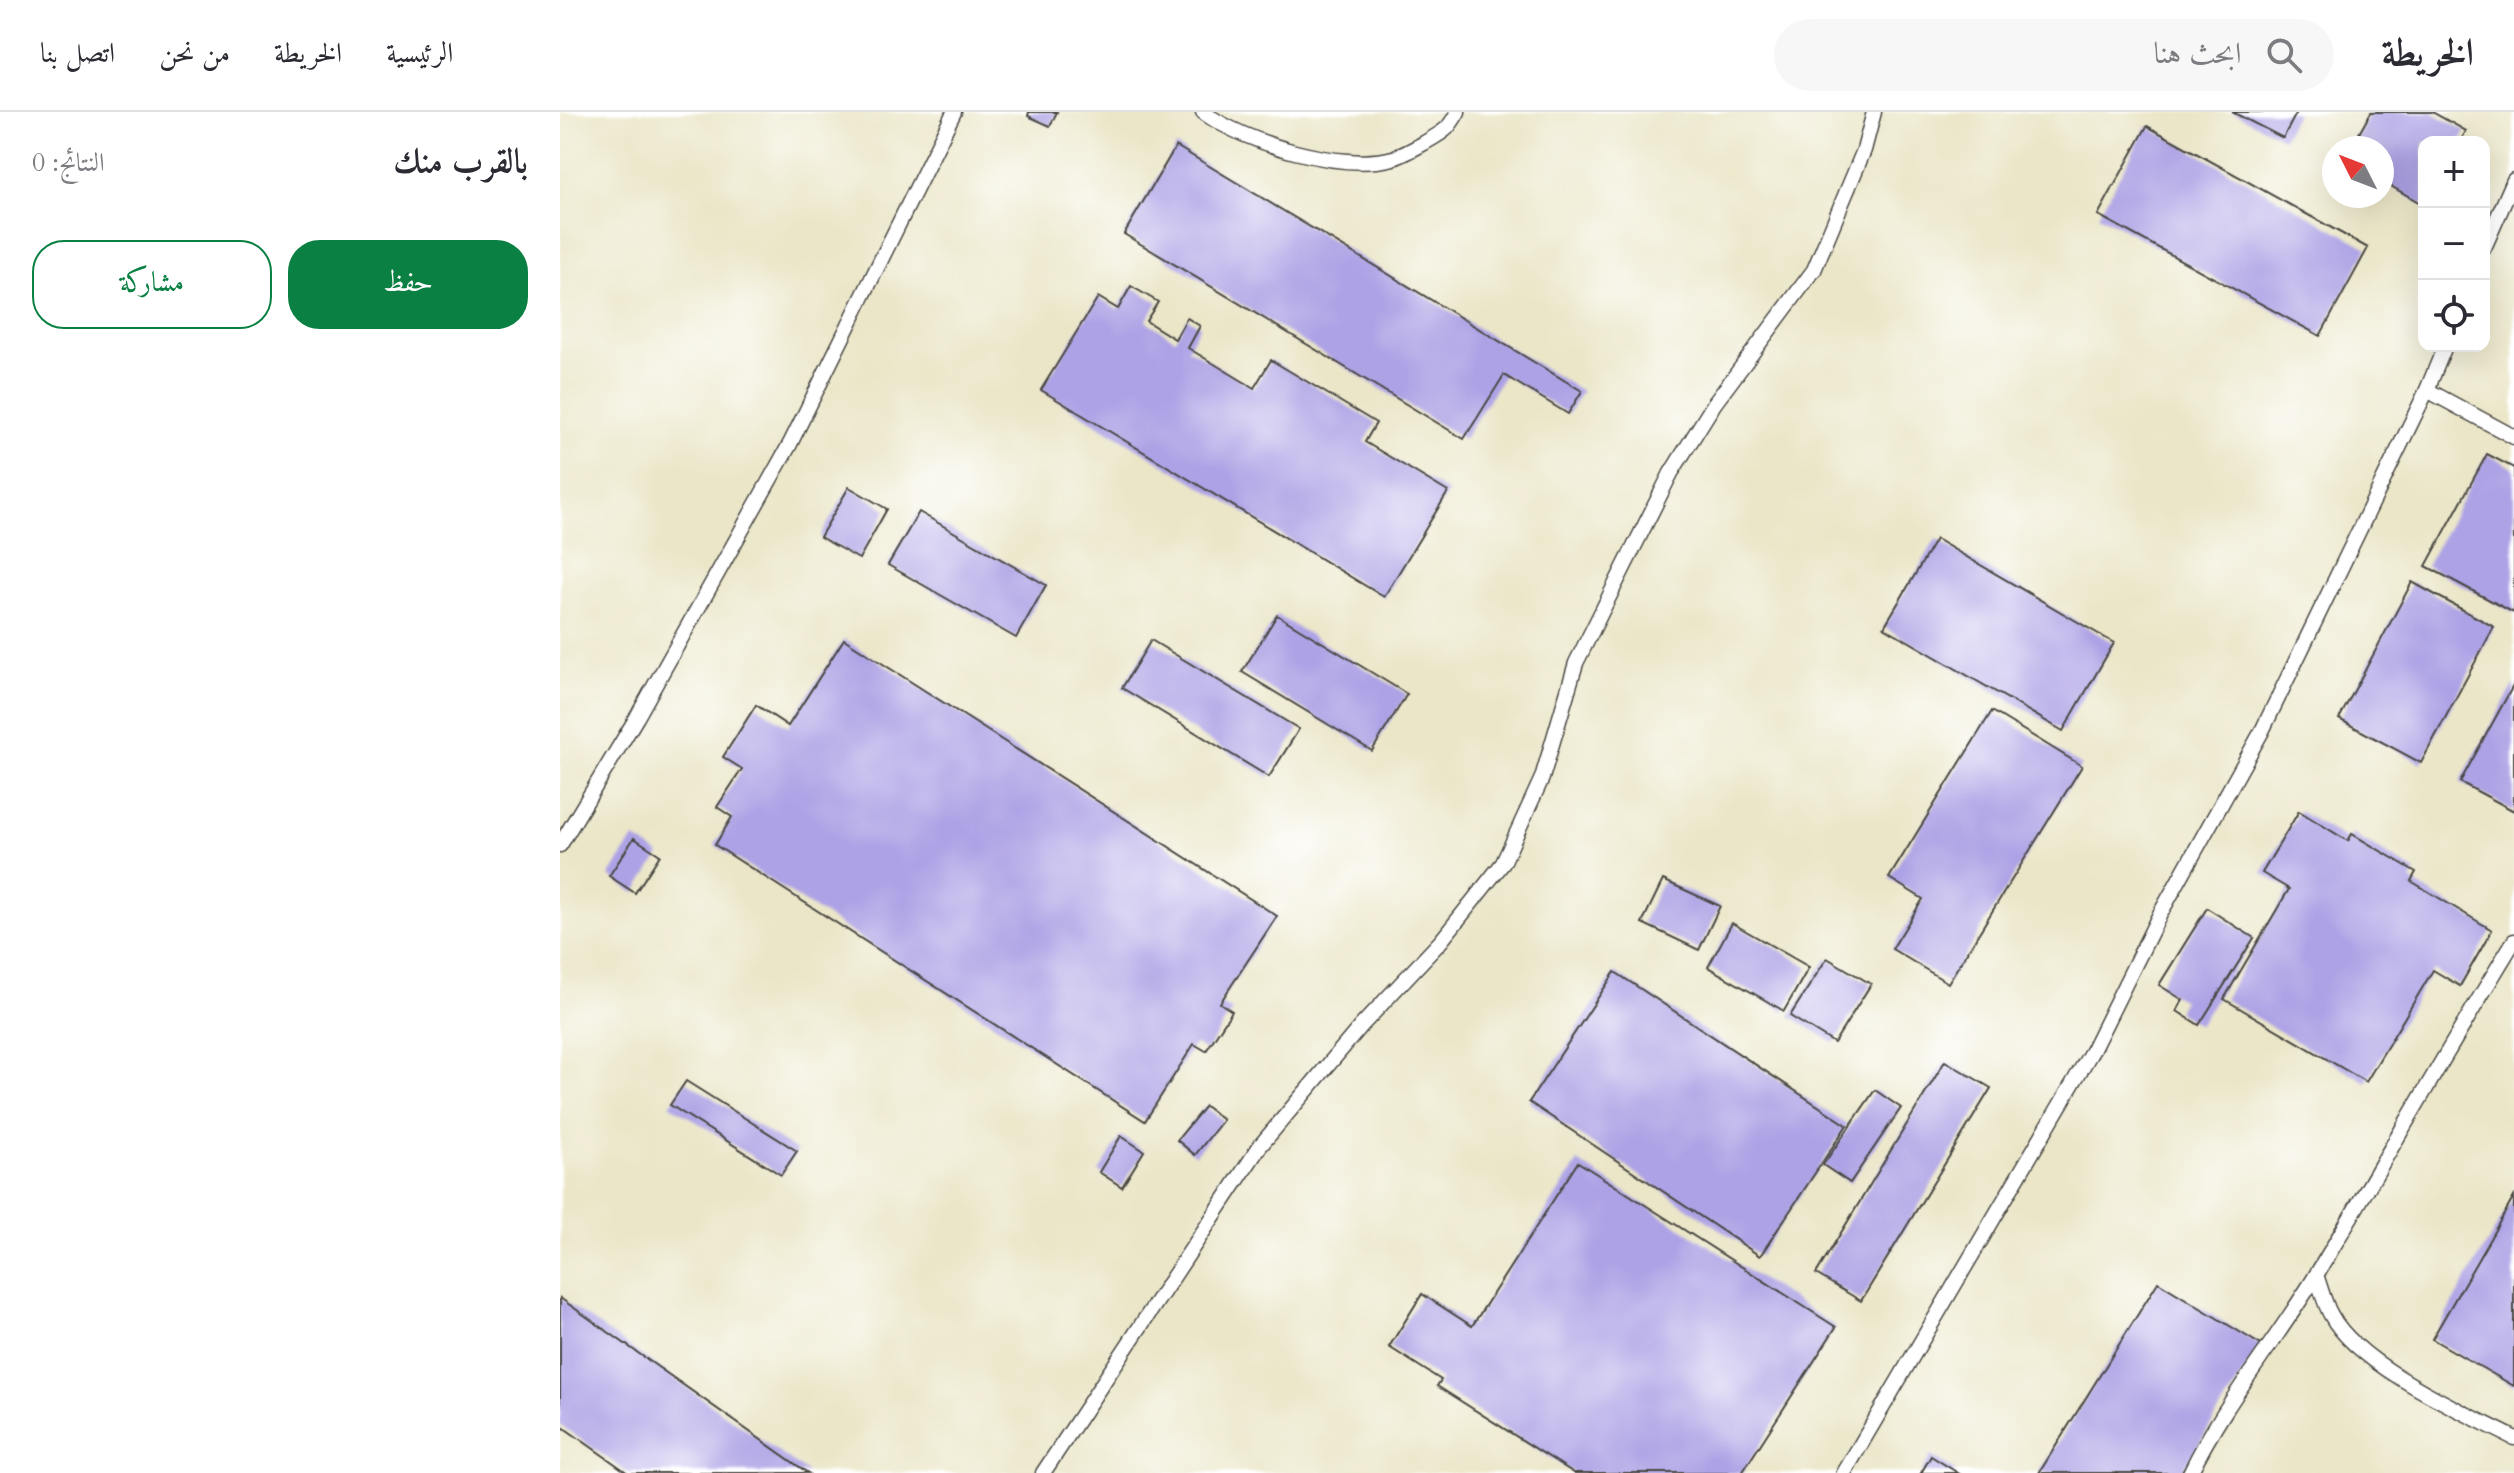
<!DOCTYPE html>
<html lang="ar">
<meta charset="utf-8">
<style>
body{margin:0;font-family:Cardo,Amiri,serif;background:#f7f7f7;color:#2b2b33;direction:rtl}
.controls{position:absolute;right:24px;top:24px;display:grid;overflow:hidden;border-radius:16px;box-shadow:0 8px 32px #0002}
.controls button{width:72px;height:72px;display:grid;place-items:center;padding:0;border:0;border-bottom:2px solid #e1e1e2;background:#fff;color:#2b2b33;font:40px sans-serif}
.compass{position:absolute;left:1762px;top:24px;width:72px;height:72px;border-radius:50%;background:#fff;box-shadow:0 8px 32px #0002;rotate:312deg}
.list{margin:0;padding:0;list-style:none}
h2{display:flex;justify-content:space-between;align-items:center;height:104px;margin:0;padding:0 32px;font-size:34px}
h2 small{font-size:26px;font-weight:400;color:#7c7c81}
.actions{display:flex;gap:16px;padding:24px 32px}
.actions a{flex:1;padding:18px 0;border:2px solid #0b8043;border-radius:32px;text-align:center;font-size:28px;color:#0b8043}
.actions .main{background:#0b8043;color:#fff}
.icon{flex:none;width:44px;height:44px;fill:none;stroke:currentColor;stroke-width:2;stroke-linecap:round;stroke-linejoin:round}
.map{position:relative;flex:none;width:1954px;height:1361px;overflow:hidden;direction:ltr}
header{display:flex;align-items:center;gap:48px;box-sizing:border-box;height:112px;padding:0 40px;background:#fff;border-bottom:2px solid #e1e1e2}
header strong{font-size:38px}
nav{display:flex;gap:44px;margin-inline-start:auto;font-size:28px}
.search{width:560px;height:72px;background:#f7f7f7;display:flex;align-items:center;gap:20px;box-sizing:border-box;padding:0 28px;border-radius:44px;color:#7c7c81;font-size:30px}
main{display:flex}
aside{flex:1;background:#fff}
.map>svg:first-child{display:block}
.building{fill:#ada2e5}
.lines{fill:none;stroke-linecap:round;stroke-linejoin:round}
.lane-casing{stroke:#484743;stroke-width:17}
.lane{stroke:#fff;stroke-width:14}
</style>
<header>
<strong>الخريطة</strong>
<div class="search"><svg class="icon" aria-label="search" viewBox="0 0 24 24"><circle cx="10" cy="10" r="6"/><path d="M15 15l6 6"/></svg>ابحث هنا</div>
<nav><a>الرئيسية</a><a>الخريطة</a><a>من نحن</a><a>اتصل بنا</a></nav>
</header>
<main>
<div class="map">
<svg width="1954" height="1361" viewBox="0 0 1954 1361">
<rect width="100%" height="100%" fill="#fff"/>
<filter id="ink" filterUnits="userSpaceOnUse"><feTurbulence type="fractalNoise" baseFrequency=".0125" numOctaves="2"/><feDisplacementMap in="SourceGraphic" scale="16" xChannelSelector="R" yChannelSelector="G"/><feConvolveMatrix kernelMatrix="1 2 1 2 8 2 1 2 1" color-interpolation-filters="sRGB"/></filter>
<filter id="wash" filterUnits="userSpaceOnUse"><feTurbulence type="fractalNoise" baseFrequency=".006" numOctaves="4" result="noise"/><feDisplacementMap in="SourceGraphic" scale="32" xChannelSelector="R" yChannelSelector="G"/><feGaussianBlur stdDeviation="1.8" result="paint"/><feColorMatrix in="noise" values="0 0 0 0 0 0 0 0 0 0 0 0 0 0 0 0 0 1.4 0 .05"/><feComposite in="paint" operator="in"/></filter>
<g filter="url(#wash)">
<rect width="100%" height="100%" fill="#ebe6c8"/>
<g id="blocks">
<g class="building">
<path d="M 469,0 L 497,0 L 490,14 L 468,4 Z"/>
<path d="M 1672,0 L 1737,0 L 1723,26 Z"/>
<path d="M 1811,0 L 1872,0 L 1906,19 L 1900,30 L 1864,30 L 1864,93 L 1822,69 L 1822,36 L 1791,36 Z"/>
<path d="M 1587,14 L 1808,136 L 1760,224 L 1538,103 Z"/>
<path d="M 616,34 L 1022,279 L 1008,302 L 944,263 L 904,327 L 564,122 Z"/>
<path d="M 571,174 L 598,190 L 586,209 L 615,227 L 627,206 L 640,214 L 628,236 L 694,276 L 711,248 L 816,311 L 805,330 L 888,380 L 824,485 L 481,278 L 538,185 L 558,197 Z"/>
<path d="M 1927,342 L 1954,356 L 1954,501 L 1866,454 Z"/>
<path d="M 289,375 L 327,397 L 299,447 L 260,425 Z"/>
<path d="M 359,400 L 486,473 L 456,526 L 328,453 Z"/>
<path d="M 1376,427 L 1554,531 L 1503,619 L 1324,515 Z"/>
<path d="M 1852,470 L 1934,515 L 1861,651 L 1779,607 Z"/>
<path d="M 717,503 L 847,582 L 812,639 L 682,560 Z"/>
<path d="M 284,527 L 717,804 L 660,891 L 672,899 L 646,939 L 634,932 L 585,1009 L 155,733 L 172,705 L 157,695 L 182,657 L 163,645 L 196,593 L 228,614 Z"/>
<path d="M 591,528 L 739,617 L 709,665 L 562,576 Z"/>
<path d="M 1954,572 L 1954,699 L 1900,670 Z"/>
<path d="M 1432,599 L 1522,654 L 1388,871 L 1332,837 L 1363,787 L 1329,766 Z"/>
<path d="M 1739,699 L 1788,729 L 1792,722 L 1856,760 L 1851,769 L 1932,818 L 1900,874 L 1873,858 L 1806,970 L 1664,887 L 1729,777 L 1702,761 Z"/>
<path d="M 74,726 L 100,743 L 75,781 L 49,764 Z"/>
<path d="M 1103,768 L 1160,794 L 1139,838 L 1082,811 Z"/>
<path d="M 1647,796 L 1694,826 L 1639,913 L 1617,899 L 1623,888 L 1599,873 Z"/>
<path d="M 1172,811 L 1249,855 L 1224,899 L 1148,855 Z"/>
<path d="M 1267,846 L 1311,872 L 1274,931 L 1230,904 Z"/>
<path d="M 1055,860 L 1287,1013 L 1200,1144 L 969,990 Z"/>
<path d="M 1385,949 L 1431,976 L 1301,1189 L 1256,1162 Z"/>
<path d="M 126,969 L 237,1039 L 221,1063 L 110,993 Z"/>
<path d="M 1315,978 L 1341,996 L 1290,1071 L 1263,1053 Z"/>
<path d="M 645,994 L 663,1008 L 635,1043 L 617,1028 Z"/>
<path d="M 561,1024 L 584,1039 L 562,1075 L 539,1060 Z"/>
<path d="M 1018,1050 L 1276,1215 L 1182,1361 L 1014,1361 L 877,1274 L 881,1268 L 829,1235 L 862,1182 L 912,1214 Z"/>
<path d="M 1954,1085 L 1954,1274 L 1872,1227 Z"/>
<path d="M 1598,1170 L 1701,1233 L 1621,1361 L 1479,1361 Z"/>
<path d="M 0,1186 L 248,1361 L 68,1361 L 0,1313 Z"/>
<path d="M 1371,1344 L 1398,1361 L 1361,1361 Z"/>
</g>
</g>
</g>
<g filter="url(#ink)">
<use href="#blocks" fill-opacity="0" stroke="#484743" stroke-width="2"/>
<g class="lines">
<defs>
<g id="lane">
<path d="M 643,0 C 685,31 782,60 833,46 C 844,43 880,23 887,16 C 891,12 895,5 898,0"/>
<path d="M 1924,136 L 1954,68"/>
<path d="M 1867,278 L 1954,325"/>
<path d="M 0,733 L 77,605 L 230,332 L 394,0"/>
<path d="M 1756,1163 C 1761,1176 1764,1191 1771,1203 C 1798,1254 1903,1300 1954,1326"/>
<path d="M 483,1361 L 700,1034 L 801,914 L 881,829 L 943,751 L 982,666 L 1016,551 L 1111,361 L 1154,292 L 1254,158 L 1304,38 L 1314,0"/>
<path d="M 1284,1361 L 1533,937 L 1600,802 L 1702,619 L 1867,278 L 1885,234"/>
<path d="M 1630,1361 C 1665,1289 1717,1228 1758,1160 C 1824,1050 1887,938 1954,829"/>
</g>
</defs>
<use href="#lane" class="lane-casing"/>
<use href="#lane" class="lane"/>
</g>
</g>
</svg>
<div class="controls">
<button>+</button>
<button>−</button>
<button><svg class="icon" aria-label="locate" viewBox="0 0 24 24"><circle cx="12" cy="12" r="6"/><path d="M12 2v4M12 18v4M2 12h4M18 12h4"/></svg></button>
</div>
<svg class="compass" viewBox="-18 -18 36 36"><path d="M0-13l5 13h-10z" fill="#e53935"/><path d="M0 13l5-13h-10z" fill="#7c7c81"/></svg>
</div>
<aside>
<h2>بالقرب منك<small>النتائج: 0</small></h2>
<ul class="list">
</ul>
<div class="actions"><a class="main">حفظ</a><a>مشاركة</a></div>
</aside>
</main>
